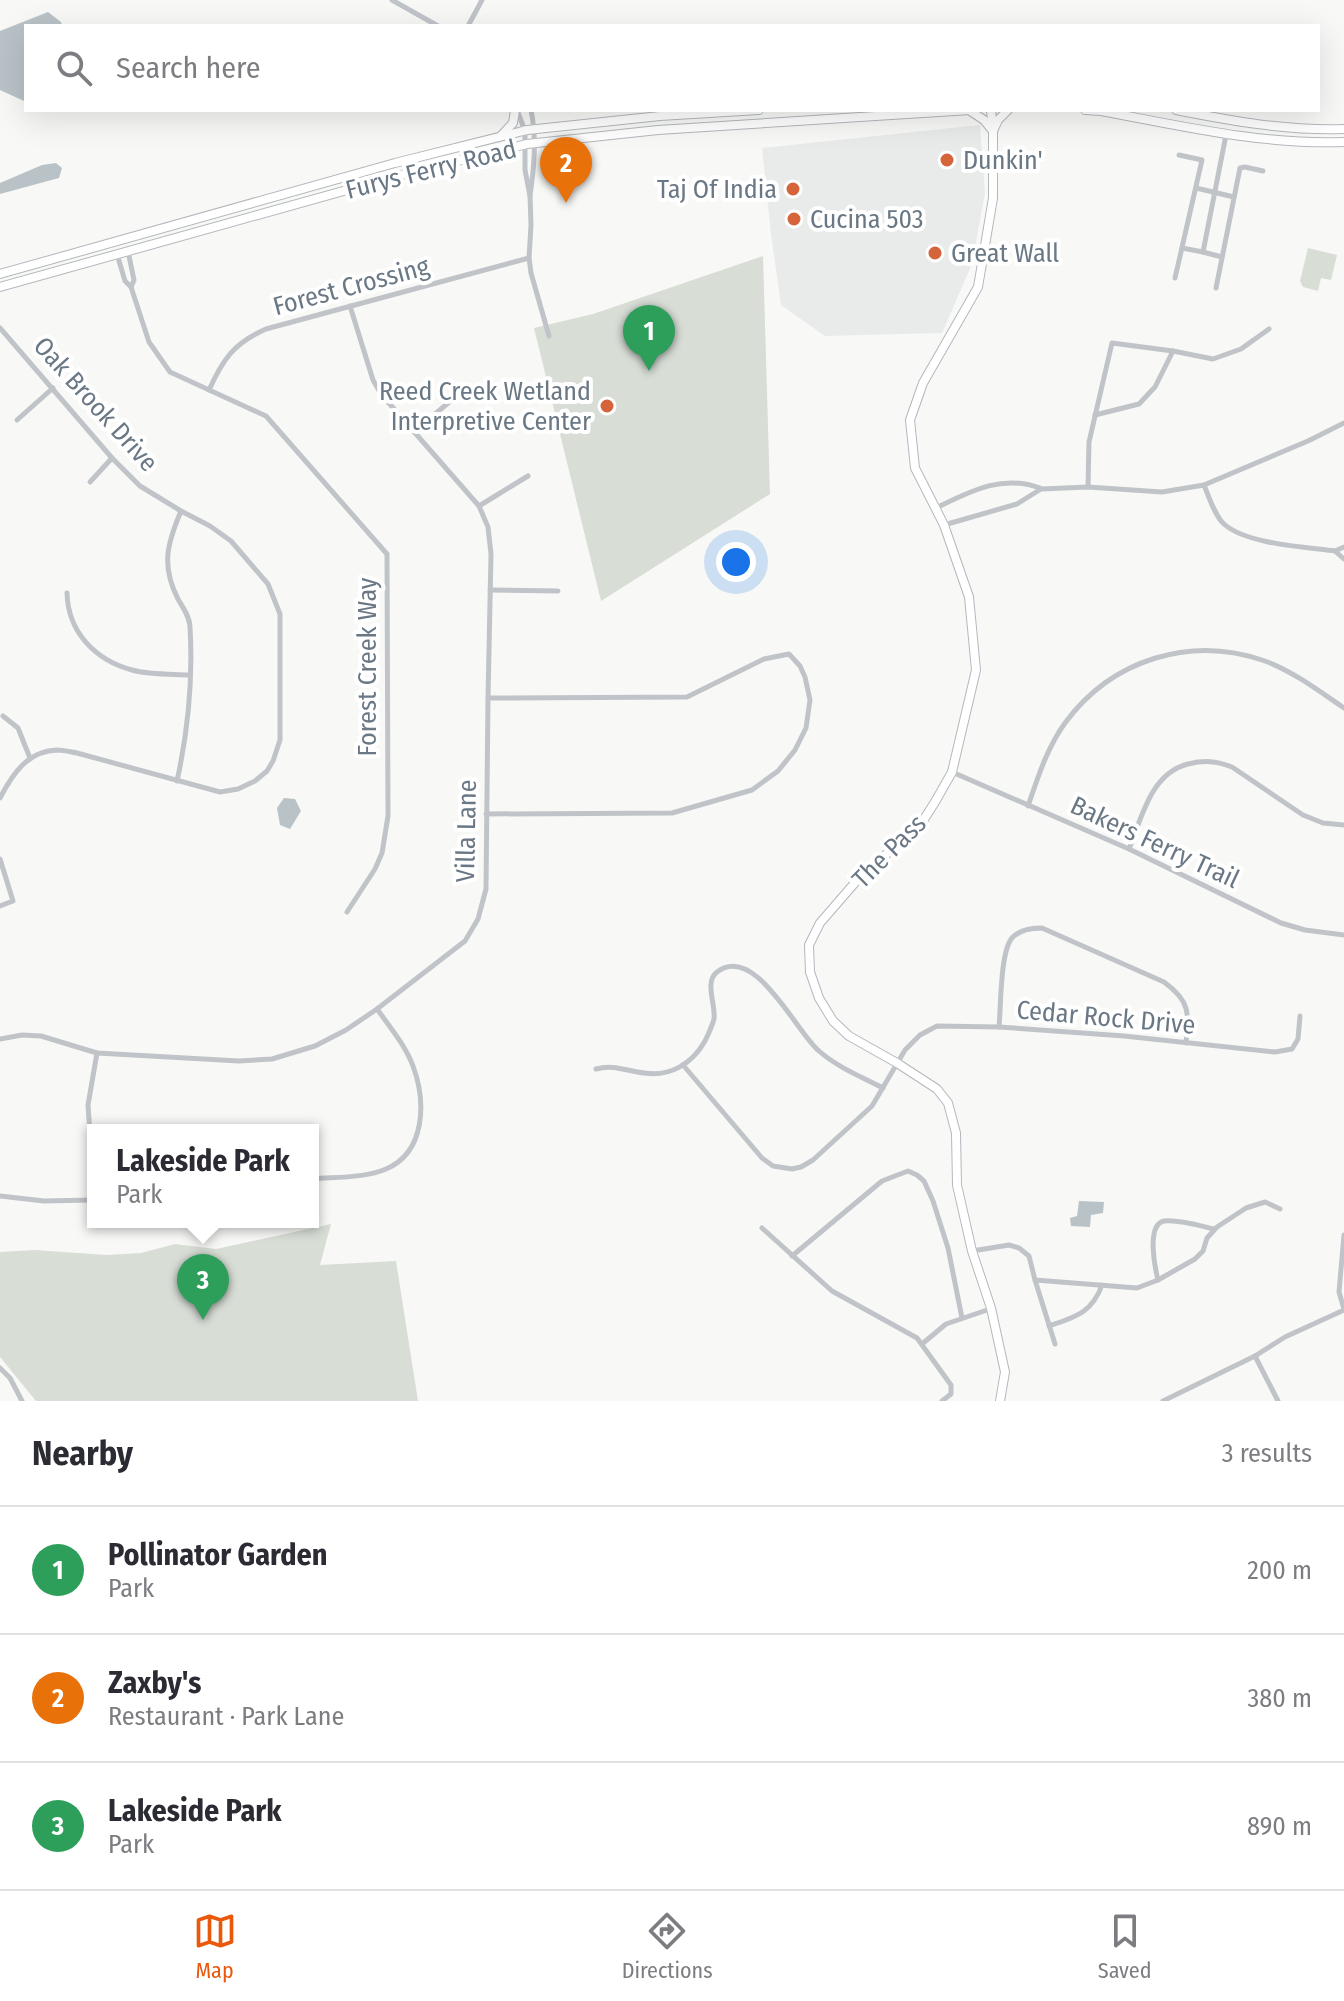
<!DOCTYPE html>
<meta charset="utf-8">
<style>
body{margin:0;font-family:"Fira Sans Condensed",sans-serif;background:#f2f2f3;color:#2b2b33}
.you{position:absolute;left:736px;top:562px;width:28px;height:28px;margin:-20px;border:6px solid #fff;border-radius:50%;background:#1a73e8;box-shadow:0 0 0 12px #1a73e833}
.badge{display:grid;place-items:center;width:52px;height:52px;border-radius:50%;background:#ea580c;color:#fff;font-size:26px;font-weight:700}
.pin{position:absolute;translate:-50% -66px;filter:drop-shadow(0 2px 4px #0008)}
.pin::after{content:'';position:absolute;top:42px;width:28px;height:24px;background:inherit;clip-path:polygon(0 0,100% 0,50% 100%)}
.popup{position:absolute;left:87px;top:1124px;width:232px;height:104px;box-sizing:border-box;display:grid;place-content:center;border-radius:0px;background:#fff;filter:drop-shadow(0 2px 6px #0005);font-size:26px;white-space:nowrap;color:#7c7c81}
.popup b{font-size:30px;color:#2b2b33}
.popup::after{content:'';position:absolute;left:50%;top:100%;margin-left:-16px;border:16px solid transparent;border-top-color:#fff}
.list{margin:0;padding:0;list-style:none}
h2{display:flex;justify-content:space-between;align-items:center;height:104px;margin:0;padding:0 32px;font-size:34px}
h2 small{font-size:26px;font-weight:400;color:#7c7c81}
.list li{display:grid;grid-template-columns:52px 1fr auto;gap:24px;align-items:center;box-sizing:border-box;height:128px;padding:0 32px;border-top:2px solid #e1e1e2}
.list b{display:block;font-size:30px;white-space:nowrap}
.list p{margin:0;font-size:26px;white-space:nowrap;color:#7c7c81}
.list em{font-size:26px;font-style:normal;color:#7c7c81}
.icon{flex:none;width:44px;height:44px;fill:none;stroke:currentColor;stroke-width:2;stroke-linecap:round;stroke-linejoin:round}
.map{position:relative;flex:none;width:1344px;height:1401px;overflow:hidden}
.search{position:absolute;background:#fff;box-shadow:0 8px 32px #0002;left:24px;right:24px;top:24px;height:88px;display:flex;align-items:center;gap:20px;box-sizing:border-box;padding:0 28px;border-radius:0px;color:#7c7c81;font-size:30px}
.sheet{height:488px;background:#fff}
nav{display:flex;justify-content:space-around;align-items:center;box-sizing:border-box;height:112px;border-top:2px solid #e1e1e2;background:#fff;font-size:22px;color:#7c7c81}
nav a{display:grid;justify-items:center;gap:4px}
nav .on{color:#ea580c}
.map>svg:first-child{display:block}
.built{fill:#e9eaea}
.green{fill:#d8ddd6}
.water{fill:#b9c3c7}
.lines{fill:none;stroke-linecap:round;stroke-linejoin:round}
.secondary-casing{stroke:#b3b8bd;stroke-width:10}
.street{stroke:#c0c4c8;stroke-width:5}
.secondary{stroke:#fff;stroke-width:8}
.poi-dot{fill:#d5643a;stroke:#fff;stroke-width:3}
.labels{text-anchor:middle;stroke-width:8;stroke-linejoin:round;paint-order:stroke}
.poi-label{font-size:26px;fill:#6a7885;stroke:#fff;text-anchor:start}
.street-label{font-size:26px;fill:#6a7885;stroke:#fff}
</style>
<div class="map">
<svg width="1344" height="1401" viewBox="0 0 1344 1401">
<rect width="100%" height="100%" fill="#f8f9f6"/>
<path class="built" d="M 980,125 L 985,193 L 972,264 L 942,333 L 825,336 L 781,305 L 771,234 L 762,148 Z"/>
<g class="green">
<path d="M 1308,248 L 1337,255 L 1331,280 L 1321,278 L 1318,291 L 1303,287 L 1300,281 Z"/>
<path d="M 763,256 L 770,494 L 601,601 L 534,328 L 593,314 Z"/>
<path d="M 331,1224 L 320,1265 L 396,1261 L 418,1401 L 36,1401 L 0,1357 L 0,1252 L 35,1250 L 107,1255 L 141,1253 L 175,1244 L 216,1249 Z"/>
</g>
<g class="water">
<path d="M 48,12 L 61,22 L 62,26 L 26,26 L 26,101 L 24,101 L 0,90 L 0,31 Z"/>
<path d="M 56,163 L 62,168 L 59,178 L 0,194 L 0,183 L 42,165 Z"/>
<path d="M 284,798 L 295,799 L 301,811 L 290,829 L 280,825 L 277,808 Z"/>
<path d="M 1079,1201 L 1104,1202 L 1103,1213 L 1091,1215 L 1090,1227 L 1071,1226 L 1070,1218 L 1077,1216 Z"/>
</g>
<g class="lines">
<defs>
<g id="secondary">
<path d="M 969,110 L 984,120 L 993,131 L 998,120 L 1008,110"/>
<path d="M 991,110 L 993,131 L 993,198 L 978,287 L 923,383 L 910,420 L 915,468 L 944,525 L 969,597 L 976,670 L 952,772 L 935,802 L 921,824 L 859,878 L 820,923 L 809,945 L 810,972 L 819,998 L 833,1021 L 849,1036 L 897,1063 L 937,1089 L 948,1103 L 956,1133 L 957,1185 L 972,1251 L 991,1308 L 1005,1372 L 1000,1401"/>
<path d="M 1085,110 L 1101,111 C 1182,126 1262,145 1344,142"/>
<path d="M 1176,110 C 1232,121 1287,131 1344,129"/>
<path d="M 501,136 L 513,123 L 515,110"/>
<path d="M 0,274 L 395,163 L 527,130 L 660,116 L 759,110"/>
<path d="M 0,287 L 397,176 L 527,144 L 658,130 L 970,110"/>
</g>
</defs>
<use href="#secondary" class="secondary-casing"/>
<g class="street">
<path d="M 392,0 L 438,26"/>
<path d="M 468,26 L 482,0"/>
<path d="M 517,110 L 525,131 L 525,170 L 530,196 C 534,168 537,138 531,110"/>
<path d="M 1196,188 L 1234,197"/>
<path d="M 530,196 L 531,225 L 529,258 L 531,273 L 549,336"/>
<path d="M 1182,248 L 1203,252 L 1222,257"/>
<path d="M 128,251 L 134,280 L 131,287"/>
<path d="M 1203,252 L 1226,135"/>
<path d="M 117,254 L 125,281 L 131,287 L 149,342 L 170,372 L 266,416 L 387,554 L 388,816 L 382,853 L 375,869 L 347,912"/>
<path d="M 1175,278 L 1202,160 L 1179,155"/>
<path d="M 1216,288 L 1240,168 L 1245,167 L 1263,171"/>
<path d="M 0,328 L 112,458 L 140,486 L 181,511 L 210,526 L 231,541 L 268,584 L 280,614 L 280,740 L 273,761 L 267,771 L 255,781 L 238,789 L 220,792 L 77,753 C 71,752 64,750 57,750 C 27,751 12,775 0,798"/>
<path d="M 209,390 C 223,359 234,343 266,329 L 529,258"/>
<path d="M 1095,415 L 1139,404 L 1155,387 L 1173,351"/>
<path d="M 17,420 L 53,388"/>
<path d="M 414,432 L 468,386"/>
<path d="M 90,482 L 112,458"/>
<path d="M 1204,485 C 1209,497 1215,516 1224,524 C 1246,544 1305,547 1335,551 L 1344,559"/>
<path d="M 1088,487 L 1089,442 L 1112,343 L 1173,351 L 1213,359 L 1241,349 L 1269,329"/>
<path d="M 479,506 L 528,476"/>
<path d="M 936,508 C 971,491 1002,474 1040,488"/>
<path d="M 944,525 L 1017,504 L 1041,489 L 1088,487 L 1162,492 L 1204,485 L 1308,441 L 1344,423"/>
<path d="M 1335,551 L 1344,547"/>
<path d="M 490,590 L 558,591"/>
<path d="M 67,593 C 68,632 95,660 132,670 C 150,675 171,674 189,675"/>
<path d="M 3,716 L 18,728 L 30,758"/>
<path d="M 952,772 L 1129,849 L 1281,923 L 1305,930 L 1344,935"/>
<path d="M 177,781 C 188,731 193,678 190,627 C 190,617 183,608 178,599 C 161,566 167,544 181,511"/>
<path d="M 1028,806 C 1038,777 1047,748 1065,723 C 1112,659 1191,635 1265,661 C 1294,672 1319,691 1344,708"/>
<path d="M 486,814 L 672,813 L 752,790 L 778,771 L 795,750 L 806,728 L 810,700 L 805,677 L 800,666 L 789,654 L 764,659 L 687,697 L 488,698"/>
<path d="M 1129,849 C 1142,817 1151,773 1188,764 C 1205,760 1216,761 1232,767 L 1303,815 L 1323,823 L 1344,825"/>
<path d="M 0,859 L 13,901 L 0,906"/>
<path d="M 999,1027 C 1001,1007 1000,952 1012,938 C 1019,930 1032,928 1042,928 L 1164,982 C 1190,1001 1189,1012 1186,1043"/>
<path d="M 0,1039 L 22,1035 L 41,1036 L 97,1053 L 239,1061 L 272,1059 L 315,1046 L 346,1030 L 377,1009 L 465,941 L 478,919 L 486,889 L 488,698 L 491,554 L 488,527 L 479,506 L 381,394 L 373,380 L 350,306"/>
<path d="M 683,1065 L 762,1158 L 773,1166 L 792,1169 L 801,1167 L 813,1160 L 872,1106 L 905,1050 L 920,1035 L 937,1026 L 999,1027 L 1124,1036 L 1275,1052 L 1292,1049 L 1298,1039 L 1300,1016"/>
<path d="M 596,1069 C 613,1064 627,1071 644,1073 C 670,1077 692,1064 705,1041 C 708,1035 712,1026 714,1019 C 716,1005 704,982 717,972 C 755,943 796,1032 819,1051 C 837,1067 862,1077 883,1088"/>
<path d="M 93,1176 L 88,1105 L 97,1053"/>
<path d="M 313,1179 C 335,1177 366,1178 386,1169 C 426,1152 426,1101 413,1066 C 405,1045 390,1027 377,1009"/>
<path d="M 0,1196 L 44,1201 L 93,1200"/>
<path d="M 762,1228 L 832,1291 L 917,1338 L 951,1385 L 951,1394 L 942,1401"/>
<path d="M 1344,1235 L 1339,1292 L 1344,1309"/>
<path d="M 972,1251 L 1009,1245 L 1019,1248 L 1029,1256 L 1035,1280 L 1055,1344"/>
<path d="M 792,1256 L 882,1181 L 908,1171 L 917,1175 L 924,1181 L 933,1201 L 948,1248 L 962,1318"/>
<path d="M 1035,1280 L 1137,1288 L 1158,1280 L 1195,1259 L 1203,1251 L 1207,1238 L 1217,1227 L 1246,1208 L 1265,1202 L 1280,1209"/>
<path d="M 1158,1280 C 1155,1268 1146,1225 1164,1221 C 1178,1219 1201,1226 1214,1229"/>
<path d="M 1049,1326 C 1075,1317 1092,1313 1102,1285"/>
<path d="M 922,1344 L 946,1324 L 990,1309"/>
<path d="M 1255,1356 L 1278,1401"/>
<path d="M 0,1368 L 10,1378 L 22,1401"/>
<path d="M 1163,1401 L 1255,1356 L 1285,1337 L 1344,1310"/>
</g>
<use href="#secondary" class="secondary"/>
</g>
<g class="poi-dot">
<circle cx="947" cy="160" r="8"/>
<circle cx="793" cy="189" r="8"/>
<circle cx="794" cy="219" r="8"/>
<circle cx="935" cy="253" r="8"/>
<circle cx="607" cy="406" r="8"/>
</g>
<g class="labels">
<g class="poi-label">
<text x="963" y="169">Dunkin'</text>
<text x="777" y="198" text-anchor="end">Taj Of India</text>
<text x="810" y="228">Cucina 503</text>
<text x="951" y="262">Great Wall</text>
<text x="591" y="400" text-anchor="end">Reed Creek Wetland<tspan x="591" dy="30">Interpretive Center</tspan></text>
</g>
<g class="street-label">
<text transform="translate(431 169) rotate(-14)" y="9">Furys Ferry Road</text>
<text transform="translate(351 286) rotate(-15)" y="9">Forest Crossing</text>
<text transform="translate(96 404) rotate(48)" y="9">Oak Brook Drive</text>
<text transform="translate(367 667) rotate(-90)" y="9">Forest Creek Way</text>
<text transform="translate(466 831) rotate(-89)" y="9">Villa Lane</text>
<text transform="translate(1155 842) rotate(25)" y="9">Bakers Ferry Trail</text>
<text transform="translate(889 851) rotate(-45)" y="9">The Pass</text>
<text transform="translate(1106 1017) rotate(5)" y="9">Cedar Rock Drive</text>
</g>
</g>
</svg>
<div class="you"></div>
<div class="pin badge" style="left:649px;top:371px;background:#2e9e5b">1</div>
<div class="pin badge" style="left:566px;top:203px;background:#e8710a">2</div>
<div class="pin badge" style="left:203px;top:1320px;background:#2e9e5b">3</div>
<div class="popup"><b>Lakeside Park</b>Park</div>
<div class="search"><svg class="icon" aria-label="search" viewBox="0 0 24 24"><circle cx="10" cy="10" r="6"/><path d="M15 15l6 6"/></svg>Search here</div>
</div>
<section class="sheet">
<h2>Nearby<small>3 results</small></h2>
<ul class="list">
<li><span class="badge" style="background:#2e9e5b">1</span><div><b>Pollinator Garden</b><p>Park</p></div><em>200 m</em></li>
<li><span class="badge" style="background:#e8710a">2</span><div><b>Zaxby's</b><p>Restaurant · Park Lane</p></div><em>380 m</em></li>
<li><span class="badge" style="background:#2e9e5b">3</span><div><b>Lakeside Park</b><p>Park</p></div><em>890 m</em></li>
</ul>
</section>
<nav>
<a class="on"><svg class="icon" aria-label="map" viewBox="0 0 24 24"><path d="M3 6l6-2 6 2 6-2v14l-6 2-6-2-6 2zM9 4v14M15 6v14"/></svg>Map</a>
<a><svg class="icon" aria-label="directions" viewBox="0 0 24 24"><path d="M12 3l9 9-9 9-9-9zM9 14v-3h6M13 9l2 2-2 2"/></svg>Directions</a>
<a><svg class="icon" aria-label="saved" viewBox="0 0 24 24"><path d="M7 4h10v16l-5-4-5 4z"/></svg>Saved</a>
</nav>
